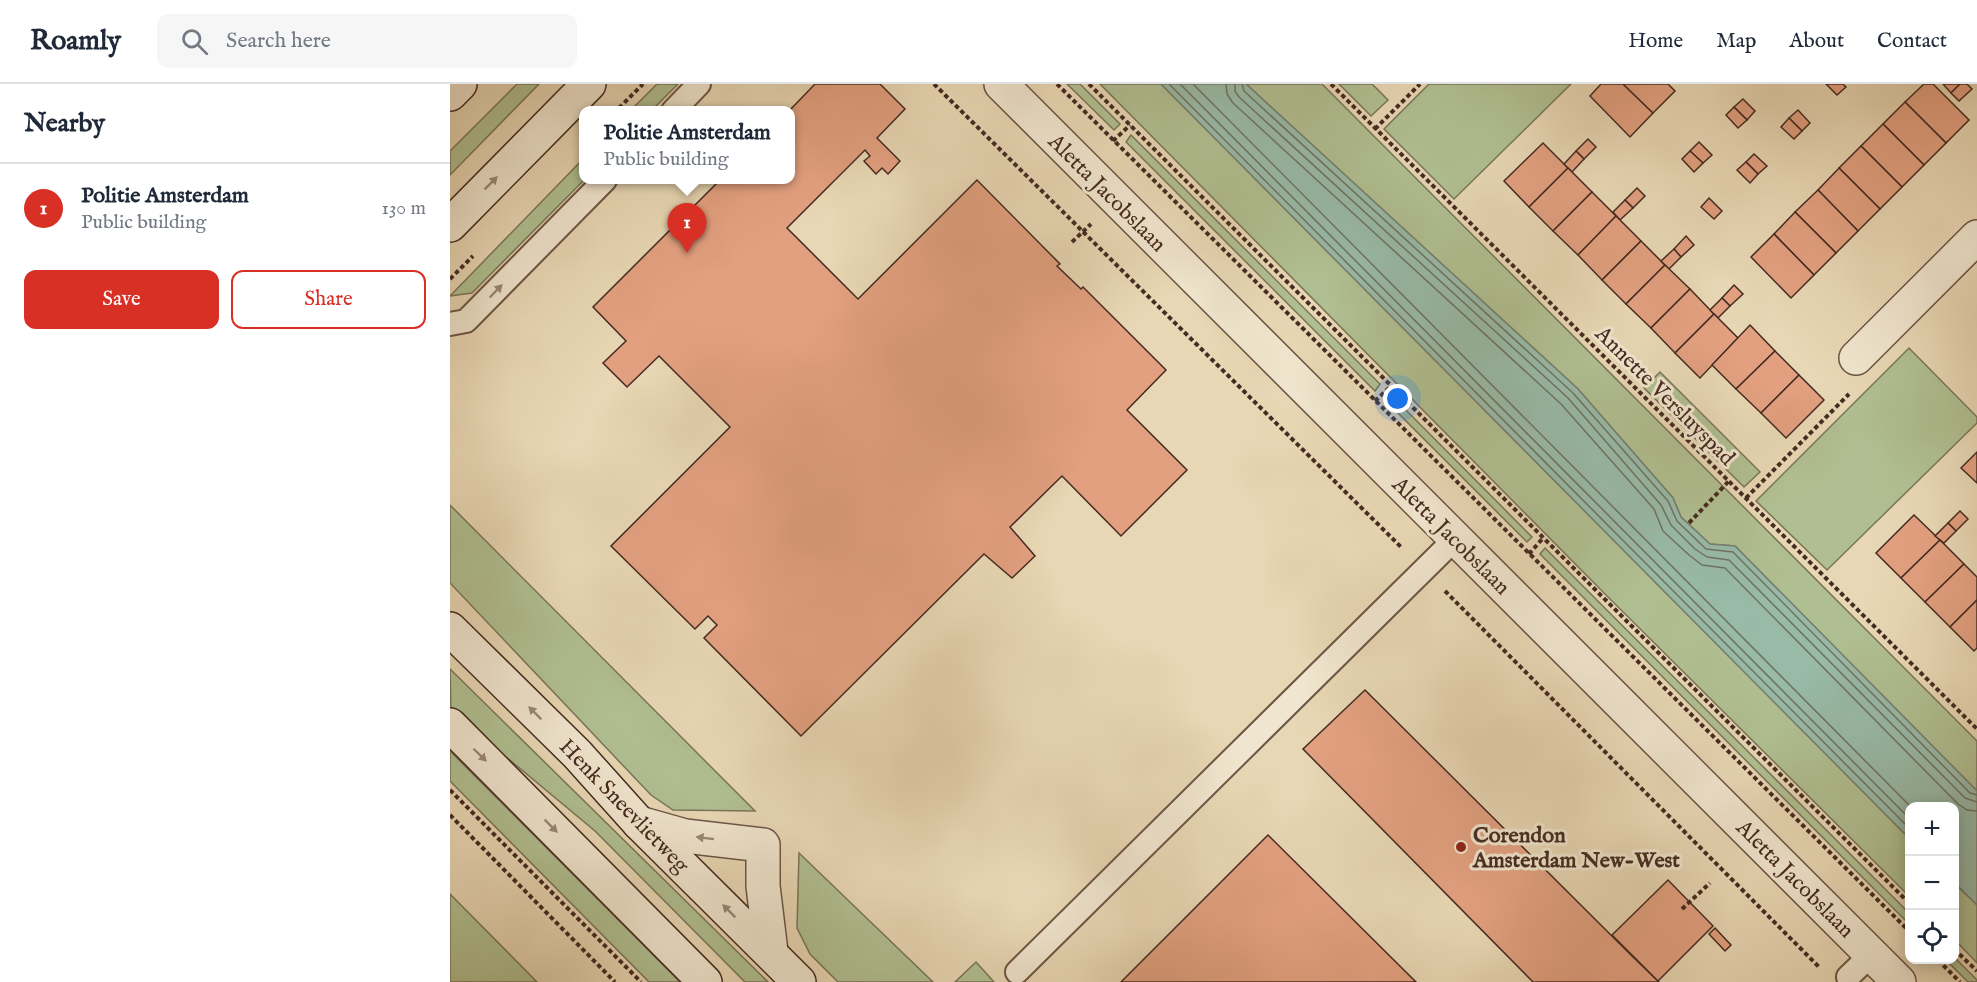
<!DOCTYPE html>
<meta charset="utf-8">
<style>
body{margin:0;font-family:"IM FELL English",serif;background:#f6f6f7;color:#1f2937}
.controls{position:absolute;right:18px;bottom:18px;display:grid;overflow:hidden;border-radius:12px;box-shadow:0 3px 15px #0003}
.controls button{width:54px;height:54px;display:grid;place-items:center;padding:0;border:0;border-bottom:2px solid #e0e1e3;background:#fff;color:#1f2937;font:30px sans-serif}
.you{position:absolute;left:948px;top:315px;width:21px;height:21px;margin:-15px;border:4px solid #fff;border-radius:50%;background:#1a73e8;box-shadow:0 0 0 9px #1a73e833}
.badge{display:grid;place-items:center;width:39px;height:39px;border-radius:50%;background:#d93025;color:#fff;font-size:20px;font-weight:700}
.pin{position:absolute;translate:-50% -50px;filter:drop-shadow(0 2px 3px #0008)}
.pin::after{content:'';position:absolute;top:32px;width:21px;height:18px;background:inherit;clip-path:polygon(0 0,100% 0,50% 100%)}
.popup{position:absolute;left:129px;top:22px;width:216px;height:78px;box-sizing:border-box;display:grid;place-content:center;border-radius:12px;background:#fff;filter:drop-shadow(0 2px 4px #0005);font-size:20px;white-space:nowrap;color:#747a83}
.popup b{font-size:22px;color:#1f2937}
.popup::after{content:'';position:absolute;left:50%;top:100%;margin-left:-12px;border:12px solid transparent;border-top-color:#fff}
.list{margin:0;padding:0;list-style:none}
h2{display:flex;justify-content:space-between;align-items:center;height:78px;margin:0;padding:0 24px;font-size:26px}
h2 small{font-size:20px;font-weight:400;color:#747a83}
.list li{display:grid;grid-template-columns:39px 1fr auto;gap:18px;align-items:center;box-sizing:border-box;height:90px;padding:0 24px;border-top:2px solid #e0e1e3}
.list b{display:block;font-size:22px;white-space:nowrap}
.list p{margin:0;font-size:20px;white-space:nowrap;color:#747a83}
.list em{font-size:20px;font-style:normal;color:#747a83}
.actions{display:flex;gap:12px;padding:18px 24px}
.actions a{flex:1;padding:14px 0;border:2px solid #d93025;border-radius:12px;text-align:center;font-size:21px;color:#d93025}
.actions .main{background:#d93025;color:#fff}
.icon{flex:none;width:33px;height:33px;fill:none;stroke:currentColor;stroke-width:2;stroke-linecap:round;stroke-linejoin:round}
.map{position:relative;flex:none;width:1527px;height:898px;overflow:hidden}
header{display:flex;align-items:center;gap:36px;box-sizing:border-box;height:84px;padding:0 30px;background:#fff;border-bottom:2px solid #e0e1e3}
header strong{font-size:28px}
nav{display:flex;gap:33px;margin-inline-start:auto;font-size:21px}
.search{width:420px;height:54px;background:#f6f6f7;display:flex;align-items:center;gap:15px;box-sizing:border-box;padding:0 21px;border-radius:12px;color:#747a83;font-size:22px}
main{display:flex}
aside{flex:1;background:#fff}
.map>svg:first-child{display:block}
.green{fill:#b0bf91;stroke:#7a7559;stroke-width:1.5}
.water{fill:#98baa7;stroke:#778171;stroke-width:1.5}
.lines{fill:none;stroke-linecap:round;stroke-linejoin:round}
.shore{stroke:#6e7264;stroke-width:1.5}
.building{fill:#e2a080;stroke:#452b21;stroke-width:1.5}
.service-casing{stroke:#6e5646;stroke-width:26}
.minor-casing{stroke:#6e5646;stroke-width:36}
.tertiary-casing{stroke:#6e5646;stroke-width:36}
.secondary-casing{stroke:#452b21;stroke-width:36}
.path{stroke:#452b21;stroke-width:4;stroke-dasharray:4.5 3;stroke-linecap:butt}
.service{stroke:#f0e5ce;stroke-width:22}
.minor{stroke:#f0e5ce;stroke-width:33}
.tertiary{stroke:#f0e5ce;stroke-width:33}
.secondary{stroke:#f0e5ce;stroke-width:33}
.oneway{fill:#9a8878}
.poi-dot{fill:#8f2418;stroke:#f0e5ce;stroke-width:2}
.labels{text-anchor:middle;stroke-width:6;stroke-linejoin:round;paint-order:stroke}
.street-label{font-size:22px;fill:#452b21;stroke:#f0e5ce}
.poi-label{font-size:22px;font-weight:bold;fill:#452b21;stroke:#f0e5ce;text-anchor:start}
</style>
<header>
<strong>Roamly</strong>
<div class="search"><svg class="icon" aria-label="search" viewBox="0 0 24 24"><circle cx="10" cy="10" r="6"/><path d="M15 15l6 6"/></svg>Search here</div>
<nav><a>Home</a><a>Map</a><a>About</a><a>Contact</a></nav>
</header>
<main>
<aside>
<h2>Nearby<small></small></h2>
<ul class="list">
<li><span class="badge">1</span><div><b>Politie Amsterdam</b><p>Public building</p></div><em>130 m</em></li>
</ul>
<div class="actions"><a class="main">Save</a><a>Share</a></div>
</aside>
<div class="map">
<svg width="1527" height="898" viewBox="0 0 1527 898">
<rect width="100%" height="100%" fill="#e8d7b4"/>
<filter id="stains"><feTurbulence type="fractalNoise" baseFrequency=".00333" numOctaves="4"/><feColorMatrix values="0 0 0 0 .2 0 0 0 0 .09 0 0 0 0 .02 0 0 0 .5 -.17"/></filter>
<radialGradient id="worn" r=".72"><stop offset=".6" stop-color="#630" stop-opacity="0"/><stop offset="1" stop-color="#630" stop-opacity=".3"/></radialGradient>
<g class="green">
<path d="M 67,0 L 89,0 L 0,91 L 0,67 Z"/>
<path d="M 207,0 L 228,0 L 202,26 L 181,26 Z"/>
<path d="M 617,0 L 630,0 L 670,40 L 664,46 Z"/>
<path d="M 650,0 L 711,0 L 1459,754 L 1459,812 L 1157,512 Z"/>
<path d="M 796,0 L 872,0 L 1527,657 L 1527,707 L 1285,462 L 1260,460 L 1231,433 L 1223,414 L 1128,305 Z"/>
<path d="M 889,0 L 922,0 L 938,16 L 921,32 Z"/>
<path d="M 979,0 L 1121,0 L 1004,115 L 934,45 Z"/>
<path d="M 681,51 L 930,300 L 925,307 L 676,58 Z"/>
<path d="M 133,75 L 134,96 L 22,209 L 0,212 Z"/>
<path d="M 1459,264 L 1527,333 L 1527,339 L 1377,486 L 1306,417 Z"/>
<path d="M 1210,288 L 1310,388 L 1294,403 L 1194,304 Z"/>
<path d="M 941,311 L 1082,453 L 1077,458 L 935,316 Z"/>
<path d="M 0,421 L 305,727 L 223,726 L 201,711 L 0,499 Z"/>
<path d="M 1095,464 L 1459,829 L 1459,840 L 1090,470 Z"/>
<path d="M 0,585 L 318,898 L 295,898 L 145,747 L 1,627 Z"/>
<path d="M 0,667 L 230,898 L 199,898 L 0,697 Z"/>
<path d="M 349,769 L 483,898 L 388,898 L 360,870 L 347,844 Z"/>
<path d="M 1504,799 L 1527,821 L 1527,879 L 1505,856 Z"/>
<path d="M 0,810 L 87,898 L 0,898 Z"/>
<path d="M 1505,874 L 1527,896 L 1527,898 L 1518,898 L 1499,879 Z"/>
<path d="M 526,878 L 544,898 L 505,898 Z"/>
</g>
<path class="water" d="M 711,0 L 796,0 L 1128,305 L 1223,414 L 1231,433 L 1260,460 L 1285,462 L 1527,707 L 1527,821 L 1505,799 L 1504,722 L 1460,722 L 1459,754 Z"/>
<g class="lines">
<g class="shore">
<path d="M 719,0 L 1460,745"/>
<path d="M 730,0 L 1460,735"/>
<path d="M 743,0 L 1460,722"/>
<path d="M 776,0 L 777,10 L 783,19 L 1111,320 L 1204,425 L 1213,447 L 1239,471 L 1252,481 L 1275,484 L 1508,720 L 1517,726 L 1527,727"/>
<path d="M 785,0 L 785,7 L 789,13 L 1118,314 L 1211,421 L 1221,441 L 1245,465 L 1257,473 L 1279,476 L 1515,714 L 1527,718"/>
<path d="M 792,0 L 794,7 L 1123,309 L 1218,417 L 1227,437 L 1256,465 L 1283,468 L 1520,709 L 1527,711"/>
</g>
</g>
<g class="building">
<path d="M 365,0 L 430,0 L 455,25 L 427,54 L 450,77 L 438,90 L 432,84 L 426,90 L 414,77 L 420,72 L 415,66 L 337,144 L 408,215 L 527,96 L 610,180 L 607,182 L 631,205 L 633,203 L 716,286 L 677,326 L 737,386 L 671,452 L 612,392 L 560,443 L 585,472 L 562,494 L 534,470 L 351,652 L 254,554 L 267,541 L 258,532 L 245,545 L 161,462 L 280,343 L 209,272 L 177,303 L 153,279 L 176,257 L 143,223 L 270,96 L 340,96 L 340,27 L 339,27 Z"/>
<path d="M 1151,0 L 1173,0 L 1203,29 L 1180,53 L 1140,12 Z"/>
<path d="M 1173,0 L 1218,0 L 1225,7 L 1203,29 Z"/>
<path d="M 1376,0 L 1393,0 L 1396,3 L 1387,11 Z"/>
<path d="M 1474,0 L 1483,0 L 1519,36 L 1496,59 L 1455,18 Z"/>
<path d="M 1493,0 L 1510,0 L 1501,9 Z"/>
<path d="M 1510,0 L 1517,0 L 1522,5 L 1509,17 L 1501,9 Z"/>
<path d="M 1293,15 L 1305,27 L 1297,36 L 1284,23 Z"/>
<path d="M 1455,18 L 1496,59 L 1474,81 L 1433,40 Z"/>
<path d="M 1284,23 L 1297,36 L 1288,44 L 1276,31 Z"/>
<path d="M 1348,26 L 1360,39 L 1352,47 L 1339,34 Z"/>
<path d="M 1339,34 L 1352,47 L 1344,55 L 1331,43 Z"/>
<path d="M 1433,40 L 1474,81 L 1452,103 L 1411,62 Z"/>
<path d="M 1138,55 L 1146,63 L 1134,75 L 1126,67 Z"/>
<path d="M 1249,58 L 1262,71 L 1253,79 L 1240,67 Z"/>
<path d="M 1093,59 L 1118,84 L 1079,123 L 1054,97 Z"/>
<path d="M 1411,62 L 1452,103 L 1430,125 L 1389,84 Z"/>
<path d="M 1126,67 L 1134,75 L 1122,88 L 1114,80 Z"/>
<path d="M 1240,67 L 1253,79 L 1244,88 L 1232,75 Z"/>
<path d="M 1304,70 L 1317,82 L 1308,90 L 1296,78 Z"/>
<path d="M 1296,78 L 1308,90 L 1300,99 L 1287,86 Z"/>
<path d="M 1118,84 L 1142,108 L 1103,147 L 1079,123 Z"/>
<path d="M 1389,84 L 1430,125 L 1408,147 L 1368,106 Z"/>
<path d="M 1187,104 L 1195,112 L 1183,124 L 1175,116 Z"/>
<path d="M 1368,106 L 1408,147 L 1386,169 L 1345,128 Z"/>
<path d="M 1142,108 L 1166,132 L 1128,171 L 1103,147 Z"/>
<path d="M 1259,114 L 1272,127 L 1264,135 L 1251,123 Z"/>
<path d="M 1175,116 L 1183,124 L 1170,136 L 1163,128 Z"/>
<path d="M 1345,128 L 1386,169 L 1364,191 L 1324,150 Z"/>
<path d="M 1166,132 L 1191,157 L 1152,196 L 1128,171 Z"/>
<path d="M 1324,150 L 1364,191 L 1341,214 L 1301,173 Z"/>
<path d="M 1236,152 L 1244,161 L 1231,173 L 1224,165 Z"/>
<path d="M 1191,157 L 1215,181 L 1176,220 L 1152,196 Z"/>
<path d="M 1224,165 L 1231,173 L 1219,185 L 1211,177 Z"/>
<path d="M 1215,181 L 1240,205 L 1201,244 L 1176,220 Z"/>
<path d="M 1284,201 L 1293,210 L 1280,222 L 1272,214 Z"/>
<path d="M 1240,205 L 1264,230 L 1225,269 L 1201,244 Z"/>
<path d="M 1272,214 L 1280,222 L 1268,234 L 1260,226 Z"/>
<path d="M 1264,230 L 1288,254 L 1250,294 L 1225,269 Z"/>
<path d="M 1300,241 L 1325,267 L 1286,305 L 1262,281 Z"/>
<path d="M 1325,267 L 1349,291 L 1311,329 L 1286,305 Z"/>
<path d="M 1349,291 L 1374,316 L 1336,354 L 1311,329 Z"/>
<path d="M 1527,368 L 1527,399 L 1511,384 Z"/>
<path d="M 1510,427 L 1518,435 L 1506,447 L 1498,439 Z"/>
<path d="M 1464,431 L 1490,456 L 1451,494 L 1426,469 Z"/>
<path d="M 1498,439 L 1506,447 L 1494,459 L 1485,452 Z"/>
<path d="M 1490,456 L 1514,480 L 1475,518 L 1451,494 Z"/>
<path d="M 1514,480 L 1527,493 L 1527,516 L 1500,543 L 1475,518 Z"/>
<path d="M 1527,516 L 1527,564 L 1524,567 L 1500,543 Z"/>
<path d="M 915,606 L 1183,873 L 1209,898 L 1083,898 L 853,665 Z"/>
<path d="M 818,751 L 966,898 L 671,898 Z"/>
<path d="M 1218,796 L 1263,842 L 1208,897 L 1162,851 Z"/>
<path d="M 1265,844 L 1281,861 L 1275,867 L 1259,850 Z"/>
</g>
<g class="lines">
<defs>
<g id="service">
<path d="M 223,27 L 249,0"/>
<path d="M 0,240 L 16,237 L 155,96"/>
<path d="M 567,888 L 1006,454"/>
<path d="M 1398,893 L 1422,870"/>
</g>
<g id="minor">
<path d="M 1406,274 L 1527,153"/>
<path d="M 189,739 L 235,752 L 313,761 L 313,802 L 321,868"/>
</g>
<path id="tertiary" d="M 551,0 L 1449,898"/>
<g id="secondary">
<path d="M 0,10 L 10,0"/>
<path d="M 0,141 L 139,0"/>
<path d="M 0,545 L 127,670 L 189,739 L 349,898"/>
<path d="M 0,641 L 255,898"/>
</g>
</defs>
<use href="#service" class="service-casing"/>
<use href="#minor" class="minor-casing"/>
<use href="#tertiary" class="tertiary-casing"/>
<use href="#secondary" class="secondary-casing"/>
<g class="path">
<path d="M 484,0 L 952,464"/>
<path d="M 607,0 L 1460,848"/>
<path d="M 639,0 L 1460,820"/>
<path d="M 881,0 L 1527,645"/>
<path d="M 169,24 L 193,0"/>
<path d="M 925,45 L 970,0"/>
<path d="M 663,57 L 680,41"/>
<path d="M 622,158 L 641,140"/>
<path d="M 0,195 L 23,172"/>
<path d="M 925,317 L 941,302"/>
<path d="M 1296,414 L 1399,310"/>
<path d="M 1239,439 L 1279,397"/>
<path d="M 1079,470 L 1093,454"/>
<path d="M 995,507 L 1369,883"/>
<path d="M 0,706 L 191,898"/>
<path d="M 0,731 L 165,898"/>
<path d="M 1232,825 L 1260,799"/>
<path d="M 1504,865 L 1527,887"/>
<path d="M 1488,876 L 1510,898"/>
</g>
<use href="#service" class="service"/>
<use href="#minor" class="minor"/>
<use href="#tertiary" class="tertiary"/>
<use href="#secondary" class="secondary"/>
</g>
<defs><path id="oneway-solid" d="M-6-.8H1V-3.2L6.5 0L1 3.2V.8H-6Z" transform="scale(1.5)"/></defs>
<g class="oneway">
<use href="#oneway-solid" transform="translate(41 99) rotate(-45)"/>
<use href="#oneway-solid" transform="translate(46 207) rotate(-46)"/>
<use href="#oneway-solid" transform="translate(85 629) rotate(-135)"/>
<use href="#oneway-solid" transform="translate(30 671) rotate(44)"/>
<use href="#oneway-solid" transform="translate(101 742) rotate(45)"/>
<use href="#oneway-solid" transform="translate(255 754) rotate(-173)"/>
<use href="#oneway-solid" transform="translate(279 827) rotate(-135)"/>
</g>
<circle class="poi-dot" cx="1011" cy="763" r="6"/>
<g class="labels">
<g class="street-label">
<text transform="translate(658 108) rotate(45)" y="8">Aletta Jacobslaan</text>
<text transform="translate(1216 311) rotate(45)" y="8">Annette Versluyspad</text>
<text transform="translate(1002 451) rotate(45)" y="8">Aletta Jacobslaan</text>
<text transform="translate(175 721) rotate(46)" y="8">Henk Sneevlietweg</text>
<text transform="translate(1346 794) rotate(45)" y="8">Aletta Jacobslaan</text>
</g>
<g class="poi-label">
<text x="1023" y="758">Corendon<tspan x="1023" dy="25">Amsterdam New-West</tspan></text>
</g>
</g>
<rect width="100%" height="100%" filter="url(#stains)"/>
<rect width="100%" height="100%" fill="url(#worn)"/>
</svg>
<div class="controls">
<button>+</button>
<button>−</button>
<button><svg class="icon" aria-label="locate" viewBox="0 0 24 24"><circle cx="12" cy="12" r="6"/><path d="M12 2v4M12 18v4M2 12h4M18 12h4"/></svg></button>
</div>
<div class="you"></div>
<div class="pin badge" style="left:237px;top:169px">1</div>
<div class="popup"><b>Politie Amsterdam</b>Public building</div>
</div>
</main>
